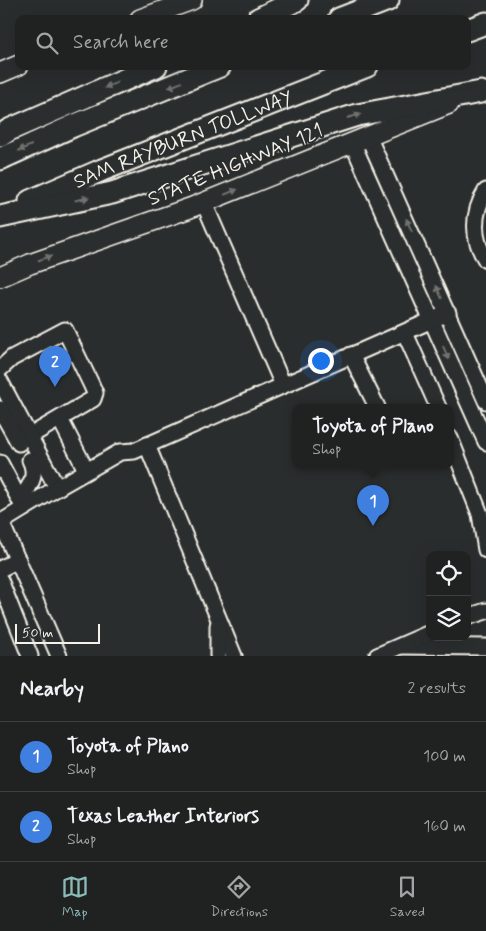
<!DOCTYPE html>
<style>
body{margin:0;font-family:Mynerve,sans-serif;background:#2d2f2f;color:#f1f3f6}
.controls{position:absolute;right:15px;bottom:15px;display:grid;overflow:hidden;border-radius:10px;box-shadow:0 5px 20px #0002}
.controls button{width:45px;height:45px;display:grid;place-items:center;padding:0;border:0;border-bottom:1px solid #3d3f40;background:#202222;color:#f1f3f6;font:25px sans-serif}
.scale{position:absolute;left:15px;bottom:12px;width:85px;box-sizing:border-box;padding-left:5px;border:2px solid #f4f1e8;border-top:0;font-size:14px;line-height:18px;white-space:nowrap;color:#f4f1e8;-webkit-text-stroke:4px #2a2d2e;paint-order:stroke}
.you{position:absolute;left:320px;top:360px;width:18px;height:18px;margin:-12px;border:4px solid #fff;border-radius:50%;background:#1a73e8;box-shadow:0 0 0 8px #1a73e833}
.badge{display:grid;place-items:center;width:32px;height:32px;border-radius:50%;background:#8bbbb9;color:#fff;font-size:16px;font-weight:700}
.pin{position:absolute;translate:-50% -41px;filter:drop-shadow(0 1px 2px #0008)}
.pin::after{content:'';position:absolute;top:26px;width:18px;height:15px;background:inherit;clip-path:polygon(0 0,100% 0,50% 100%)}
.popup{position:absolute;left:292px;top:404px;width:162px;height:65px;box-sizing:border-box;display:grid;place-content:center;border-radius:10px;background:#202222;filter:drop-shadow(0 1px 4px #0005);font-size:16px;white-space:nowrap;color:#a2a4a5}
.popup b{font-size:19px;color:#f1f3f6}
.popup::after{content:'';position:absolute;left:50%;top:100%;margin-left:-10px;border:10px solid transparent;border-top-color:#202222}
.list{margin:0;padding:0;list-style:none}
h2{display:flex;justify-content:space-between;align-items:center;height:65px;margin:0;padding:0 20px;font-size:21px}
h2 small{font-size:16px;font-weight:400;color:#a2a4a5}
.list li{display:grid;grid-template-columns:32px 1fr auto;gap:15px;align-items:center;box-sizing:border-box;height:70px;padding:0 20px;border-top:1px solid #3d3f40}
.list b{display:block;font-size:19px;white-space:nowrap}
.list p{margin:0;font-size:16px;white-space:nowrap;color:#a2a4a5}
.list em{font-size:16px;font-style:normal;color:#a2a4a5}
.icon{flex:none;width:28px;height:28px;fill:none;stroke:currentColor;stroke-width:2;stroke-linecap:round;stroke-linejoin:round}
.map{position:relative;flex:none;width:486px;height:656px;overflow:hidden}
.search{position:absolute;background:#202222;box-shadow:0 5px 20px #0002;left:15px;right:15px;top:15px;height:55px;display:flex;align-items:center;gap:12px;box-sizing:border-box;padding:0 18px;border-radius:10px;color:#a2a4a5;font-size:19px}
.sheet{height:205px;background:#202222}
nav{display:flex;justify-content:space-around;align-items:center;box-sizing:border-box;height:70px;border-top:1px solid #3d3f40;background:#202222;font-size:14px;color:#a2a4a5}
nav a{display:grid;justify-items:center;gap:2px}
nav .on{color:#8bbbb9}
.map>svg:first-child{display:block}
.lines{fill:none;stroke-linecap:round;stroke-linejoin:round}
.minor-casing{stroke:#f4f1e8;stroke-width:19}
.major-casing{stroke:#f4f1e8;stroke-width:22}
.highway-casing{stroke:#f4f1e8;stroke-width:25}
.minor{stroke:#2a2d2e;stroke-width:15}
.major{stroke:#2a2d2e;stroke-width:19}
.highway{stroke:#2a2d2e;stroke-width:21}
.oneway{fill:#71726f}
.labels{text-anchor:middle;stroke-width:4;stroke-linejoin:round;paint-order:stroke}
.street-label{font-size:20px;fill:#f4f1e8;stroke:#2a2d2e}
</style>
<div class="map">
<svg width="486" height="656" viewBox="0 0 486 656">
<rect width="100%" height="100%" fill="#2a2d2e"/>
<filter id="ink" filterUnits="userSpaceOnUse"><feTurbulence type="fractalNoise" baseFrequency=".02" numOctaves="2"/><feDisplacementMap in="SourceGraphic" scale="10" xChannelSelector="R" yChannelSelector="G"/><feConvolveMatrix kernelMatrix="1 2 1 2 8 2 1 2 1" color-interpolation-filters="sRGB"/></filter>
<g filter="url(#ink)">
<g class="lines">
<defs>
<g id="minor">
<path d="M 368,136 L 486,401"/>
<path d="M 352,142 L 486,442"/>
<path d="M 486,191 C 472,213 472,239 486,260"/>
<path d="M 204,203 L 283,385"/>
<path d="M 405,333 L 438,407"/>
<path d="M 351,355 L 377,407"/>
<path d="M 0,369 L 12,358 L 65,330 L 91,384 L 95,393 L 93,399 L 30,436"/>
<path d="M 0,381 L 57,488 L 0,523"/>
<path d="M 0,409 L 19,443"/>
<path d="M 60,419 L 86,470"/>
<path d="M 450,438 L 480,514 L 486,550"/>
<path d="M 147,445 L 234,656"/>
<path d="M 0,463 L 24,508"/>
<path d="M 57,488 L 120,452 L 134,451 L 448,313"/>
<path d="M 19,499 C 30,488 38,475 30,460"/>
<path d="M 1,522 L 59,656"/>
<path d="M 0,569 L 18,560"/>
<path d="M 0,580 L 30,656"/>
<path d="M 467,617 L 486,611"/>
<path d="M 401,646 L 486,647"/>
<path d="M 218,656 L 218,625"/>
<path d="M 377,656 L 430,633"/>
</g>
<g id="major">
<path d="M 140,19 L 192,0"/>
<path d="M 0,73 L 19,65"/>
<path d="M 0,277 L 30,264 L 190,208 L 449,104"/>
</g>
<g id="highway">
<path d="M 258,19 L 297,0"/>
<path d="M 339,19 L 388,0"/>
<path d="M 467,30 L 486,23"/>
<path d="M 0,136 L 9,130 L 156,66"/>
<path d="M 0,159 L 73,126 L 220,66"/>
<path id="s1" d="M 30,201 L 102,170 L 367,66"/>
<path d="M 0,217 L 112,193 L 357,115 L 481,92"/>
</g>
</defs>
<use href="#minor" class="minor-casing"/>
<use href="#major" class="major-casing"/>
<use href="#highway" class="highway-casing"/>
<use href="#minor" class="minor"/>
<use href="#major" class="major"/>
<use href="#highway" class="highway"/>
</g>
<defs><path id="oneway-solid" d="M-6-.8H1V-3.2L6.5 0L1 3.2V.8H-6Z" transform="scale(1.25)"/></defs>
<g class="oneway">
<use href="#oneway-solid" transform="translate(111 85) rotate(157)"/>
<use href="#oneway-solid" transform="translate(175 85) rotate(158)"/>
<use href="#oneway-solid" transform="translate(354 116) rotate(-15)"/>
<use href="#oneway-solid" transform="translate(25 148) rotate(156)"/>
<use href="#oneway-solid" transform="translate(231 192) rotate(-22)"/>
<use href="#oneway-solid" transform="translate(82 199) rotate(-12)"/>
<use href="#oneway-solid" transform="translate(409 225) rotate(-114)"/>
<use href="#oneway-solid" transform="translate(45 258) rotate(-19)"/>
<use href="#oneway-solid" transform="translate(439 292) rotate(-114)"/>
<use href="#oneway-solid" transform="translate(446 353) rotate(66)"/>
</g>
</g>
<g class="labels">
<g class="street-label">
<text dy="7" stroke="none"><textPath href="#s1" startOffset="165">SAM RAYBURN TOLLWAY</textPath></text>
<text transform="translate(235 164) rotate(-22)" y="7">STATE HIGHWAY 121</text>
</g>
</g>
</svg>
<div class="controls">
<button><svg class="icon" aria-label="locate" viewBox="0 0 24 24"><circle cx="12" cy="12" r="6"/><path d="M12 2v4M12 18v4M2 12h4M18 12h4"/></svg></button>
<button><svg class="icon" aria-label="layers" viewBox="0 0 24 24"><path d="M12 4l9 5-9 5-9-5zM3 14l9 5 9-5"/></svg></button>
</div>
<div class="scale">50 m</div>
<div class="you"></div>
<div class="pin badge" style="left:373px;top:526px;background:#3f7fe0">1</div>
<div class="popup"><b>Toyota of Plano</b>Shop</div>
<div class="pin badge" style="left:55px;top:387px;background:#3f7fe0">2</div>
<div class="search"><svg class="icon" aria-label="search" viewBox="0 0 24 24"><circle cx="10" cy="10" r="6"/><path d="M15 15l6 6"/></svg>Search here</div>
</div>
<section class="sheet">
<h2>Nearby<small>2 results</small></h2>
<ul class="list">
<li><span class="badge" style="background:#3f7fe0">1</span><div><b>Toyota of Plano</b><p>Shop</p></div><em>100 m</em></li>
<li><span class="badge" style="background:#3f7fe0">2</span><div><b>Texas Leather Interiors</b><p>Shop</p></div><em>160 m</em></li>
</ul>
</section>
<nav>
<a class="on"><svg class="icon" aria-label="map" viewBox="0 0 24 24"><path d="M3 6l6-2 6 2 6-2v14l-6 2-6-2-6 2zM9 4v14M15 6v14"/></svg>Map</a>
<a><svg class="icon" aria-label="directions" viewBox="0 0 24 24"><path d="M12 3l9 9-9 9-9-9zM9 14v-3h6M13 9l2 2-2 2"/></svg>Directions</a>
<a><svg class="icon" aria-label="saved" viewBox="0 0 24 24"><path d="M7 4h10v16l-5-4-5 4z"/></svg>Saved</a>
</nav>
